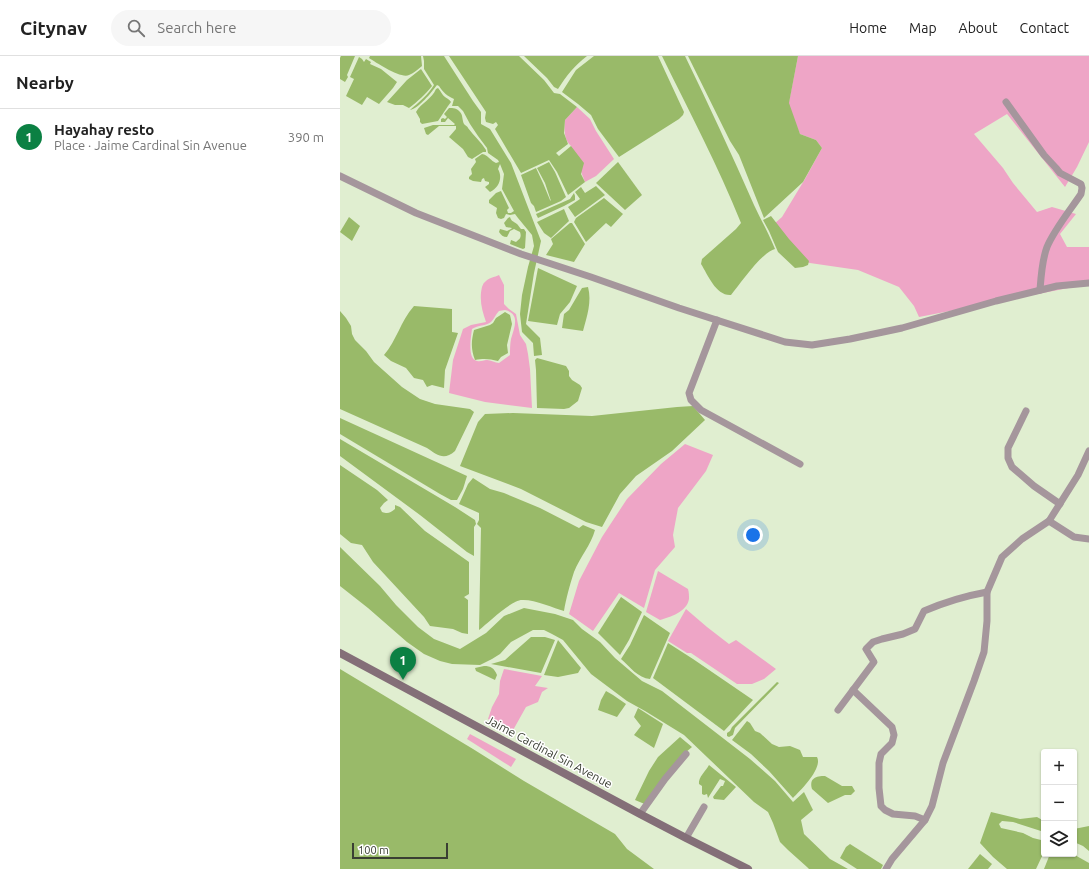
<!DOCTYPE html>
<meta charset="utf-8">
<style>
body{margin:0;font-family:Ubuntu,sans-serif;background:#f6f6f6;color:#222}
.controls{position:absolute;right:12px;bottom:12px;display:grid;overflow:hidden;border-radius:4px;box-shadow:0 1px 3px #0004}
.controls button{width:36px;height:36px;display:grid;place-items:center;padding:0;border:0;border-bottom:1px solid #e0e0e0;background:#fff;color:#222;font:20px sans-serif}
.scale{position:absolute;left:12px;bottom:10px;width:96px;box-sizing:border-box;padding-left:4px;border:2px solid #3a3f33;border-top:0;font-size:11px;line-height:14px;white-space:nowrap;color:#3a3f33;-webkit-text-stroke:3px #fff;paint-order:stroke}
.you{position:absolute;left:413px;top:479px;width:14px;height:14px;margin:-10px;border:3px solid #fff;border-radius:50%;background:#1a73e8;box-shadow:0 0 0 6px #1a73e833}
.badge{display:grid;place-items:center;width:26px;height:26px;border-radius:50%;background:#0b8043;color:#fff;font-size:13px;font-weight:700}
.pin{position:absolute;translate:-50% -33px;filter:drop-shadow(0 1px 2px #0008)}
.pin::after{content:'';position:absolute;top:21px;width:14px;height:12px;background:inherit;clip-path:polygon(0 0,100% 0,50% 100%)}
.list{margin:0;padding:0;list-style:none}
h2{display:flex;justify-content:space-between;align-items:center;height:52px;margin:0;padding:0 16px;font-size:17px}
h2 small{font-size:13px;font-weight:400;color:#767676}
.list li{display:grid;grid-template-columns:26px 1fr auto;gap:12px;align-items:center;box-sizing:border-box;height:56px;padding:0 16px;border-top:1px solid #e0e0e0}
.list b{display:block;font-size:15px;white-space:nowrap}
.list p{margin:0;font-size:13px;white-space:nowrap;color:#767676}
.list em{font-size:13px;font-style:normal;color:#767676}
.icon{flex:none;width:22px;height:22px;fill:none;stroke:currentColor;stroke-width:2;stroke-linecap:round;stroke-linejoin:round}
.map{position:relative;flex:none;width:749px;height:813px;overflow:hidden}
header{display:flex;align-items:center;gap:24px;box-sizing:border-box;height:56px;padding:0 20px;background:#fff;border-bottom:1px solid #e0e0e0}
header strong{font-size:19px}
nav{display:flex;gap:22px;margin-inline-start:auto;font-size:14px}
.search{width:280px;height:36px;background:#f6f6f6;display:flex;align-items:center;gap:10px;box-sizing:border-box;padding:0 14px;border-radius:22px;color:#767676;font-size:15px}
main{display:flex}
aside{flex:1;background:#fff}
.map>svg:first-child{display:block}
.green{fill:#eea5c6;fill-rule:evenodd}
.water{fill:#99ba69}
.lines{fill:none;stroke-linecap:round;stroke-linejoin:round}
.street{stroke:#a5969c;stroke-width:7}
.secondary{stroke:#846f78;stroke-width:8}
.labels{text-anchor:middle;stroke-width:3;stroke-linejoin:round;paint-order:stroke}
.street-label{font-size:12px;fill:#3a3f33;stroke:#fff}
</style>
<header>
<strong>Citynav</strong>
<div class="search"><svg class="icon" aria-label="search" viewBox="0 0 24 24"><circle cx="10" cy="10" r="6"/><path d="M15 15l6 6"/></svg>Search here</div>
<nav><a>Home</a><a>Map</a><a>About</a><a>Contact</a></nav>
</header>
<main>
<aside>
<h2>Nearby<small></small></h2>
<ul class="list">
<li><span class="badge">1</span><div><b>Hayahay resto</b><p>Place · Jaime Cardinal Sin Avenue</p></div><em>390 m</em></li>
</ul>
</aside>
<div class="map">
<svg width="749" height="813" viewBox="0 0 749 813">
<rect width="100%" height="100%" fill="#e0eed0"/>
<g class="green">
<path d="M 458,0 L 749,0 L 749,86 L 737,111 L 725,131 L 667,58 L 634,78 L 663,112 L 673,127 L 697,156 L 712,151 L 736,158 L 720,178 L 727,191 L 749,191 L 749,228 L 579,261 L 574,250 L 559,231 L 518,214 L 463,206 L 434,168 L 442,161 L 465,123 L 482,92 L 476,84 L 460,78 L 448,51 Z"/>
<path d="M 237,51 L 250,63 L 256,75 L 274,103 L 256,120 L 245,126 L 231,90 C 224,84 224,73 225,64 Z"/>
<path d="M 159,219 L 164,229 L 164,248 L 169,253 L 176,258 L 180,279 L 186,288 L 188,298 L 190,313 L 192,352 L 145,346 L 109,337 L 113,304 L 123,273 L 131,269 L 146,266 C 142,254 139,244 142,231 C 143,229 143,227 145,226 C 148,222 155,221 159,219 ZM 165,254 C 181,258 174,272 171,283 C 170,288 170,293 170,299 L 159,307 C 155,307 151,304 147,304 C 143,304 141,306 137,305 C 127,303 131,281 132,273 C 138,269 146,270 151,266 C 154,263 156,258 159,255 Z"/>
<path d="M 345,388 L 373,399 L 366,415 L 338,452 L 333,479 L 335,491 L 315,514 L 304,552 L 279,537 L 253,575 L 229,558 L 239,525 L 262,481 L 287,443 L 321,408 Z"/>
<path d="M 318,515 L 348,533 C 349,536 349,540 349,543 C 347,556 330,561 320,564 L 306,556 Z"/>
<path d="M 346,553 L 367,571 L 389,588 L 396,584 L 436,613 L 424,623 L 412,628 L 397,628 L 351,597 L 347,597 L 328,585 Z"/>
<path d="M 164,613 L 202,620 L 195,630 L 208,632 L 202,636 L 198,646 L 186,651 L 172,676 L 148,663 L 152,651 L 159,638 L 160,625 Z"/>
<path d="M 130,678 L 176,703 L 171,711 L 127,683 Z"/>
</g>
<g class="water">
<path d="M 1,0 L 15,0 L 7,19 L 8,21 L 5,26 L 0,23 L 0,2 Z"/>
<path d="M 30,0 L 81,0 L 82,10 C 78,13 74,17 69,19 C 61,23 37,7 29,2 Z"/>
<path d="M 83,0 L 104,0 L 133,45 L 141,56 L 141,68 L 150,73 L 171,107 L 201,185 L 194,217 L 186,268 L 200,282 L 202,299 L 194,300 L 193,287 L 182,276 L 180,258 L 182,239 L 188,211 L 194,190 L 192,179 L 178,162 L 175,158 L 170,159 L 166,158 L 164,162 L 161,163 L 158,162 L 156,157 L 157,152 L 149,147 L 149,144 L 156,137 L 161,135 L 169,152 L 167,154 L 168,157 L 171,157 L 174,155 L 162,133 L 164,118 L 160,108 L 158,113 C 163,122 159,132 150,136 L 145,131 L 149,128 L 149,126 L 145,125 L 144,122 L 142,123 L 141,126 L 133,125 L 129,123 L 129,121 L 132,118 L 131,113 L 136,106 L 135,103 L 142,98 C 148,99 151,105 156,107 L 159,106 L 158,104 L 148,97 L 147,92 L 138,80 L 130,68 L 123,55 L 118,50 L 112,50 L 114,43 C 107,40 103,36 99,30 L 97,29 C 91,37 79,52 70,54 C 79,46 88,39 94,29 L 84,13 L 84,5 Z"/>
<path d="M 109,0 L 179,0 L 204,24 L 214,37 L 220,38 L 237,51 L 225,64 L 224,77 L 228,88 L 216,97 L 219,100 L 231,90 L 244,107 L 241,118 L 245,126 L 228,139 L 217,116 L 209,104 L 181,117 L 155,73 L 158,69 L 156,66 L 153,68 L 146,66 L 145,62 L 146,56 Z"/>
<path d="M 184,0 L 247,0 C 234,10 227,19 218,33 L 214,31 L 207,22 Z"/>
<path d="M 254,0 L 318,0 L 344,56 L 343,59 L 339,63 L 279,101 L 258,73 L 251,59 L 238,48 L 222,36 L 236,14 Z"/>
<path d="M 322,0 L 345,0 C 369,49 392,99 414,149 C 421,164 429,178 435,193 C 421,197 401,227 391,239 C 376,240 368,219 361,208 L 362,203 L 396,173 L 401,167 C 378,110 349,55 322,0 Z"/>
<path d="M 348,0 L 458,0 L 449,47 L 460,78 L 476,84 L 482,92 L 463,126 L 424,162 L 399,99 L 390,85 Z"/>
<path d="M 19,1 L 22,3 L 24,6 L 26,3 L 31,6 L 30,8 L 41,13 L 57,26 L 53,32 L 39,48 L 27,41 L 22,49 L 6,40 L 14,23 L 10,21 Z"/>
<path d="M 81,13 L 92,30 C 85,39 78,45 69,52 L 63,49 L 55,49 L 47,46 L 67,24 Z"/>
<path d="M 98,32 C 101,35 102,39 105,41 C 108,43 109,43 111,46 L 108,50 L 98,65 L 82,68 L 80,66 L 80,63 L 76,56 C 81,47 92,43 96,33 Z"/>
<path d="M 109,52 C 113,52 117,52 120,56 C 123,59 122,64 124,68 C 125,69 128,71 128,72 C 134,80 141,86 146,94 L 146,96 L 143,96 L 132,103 L 128,101 L 123,93 L 109,81 L 116,73 L 116,70 L 99,70 L 88,79 L 86,78 L 84,72 L 93,69 L 114,69 L 115,68 L 108,62 L 105,66 L 101,66 L 101,63 L 103,62 L 105,63 L 107,61 L 104,58 Z"/>
<path d="M 209,106 L 215,116 L 226,141 L 221,145 L 196,156 L 194,150 L 191,147 L 181,119 L 196,112 L 203,127 L 210,144 L 211,145 L 205,127 L 197,112 Z"/>
<path d="M 278,106 L 302,139 L 285,154 L 256,127 Z"/>
<path d="M 256,130 L 265,139 L 235,161 L 228,151 L 240,143 L 235,136 L 241,131 L 245,137 Z"/>
<path d="M 234,137 L 235,140 L 235,144 L 224,150 L 198,162 L 196,158 L 230,143 Z"/>
<path d="M 264,142 L 283,158 L 271,171 L 266,167 L 246,186 L 234,166 L 236,162 Z"/>
<path d="M 224,153 L 229,165 L 211,182 L 204,177 L 197,166 Z"/>
<path d="M 431,160 L 449,183 L 469,205 L 468,209 L 463,211 L 455,212 L 438,196 L 429,175 L 423,164 Z"/>
<path d="M 9,161 L 20,170 L 12,185 L 0,176 Z"/>
<path d="M 170,161 C 171,165 173,165 177,168 C 178,169 180,172 181,173 L 184,173 L 186,176 L 185,192 L 183,193 L 180,192 L 170,188 L 171,184 L 176,186 C 179,183 182,182 180,176 L 174,173 L 170,175 L 167,181 C 163,181 161,179 159,176 L 160,173 L 167,175 L 171,173 L 172,172 L 166,171 L 164,167 L 168,162 Z"/>
<path d="M 230,167 L 232,167 L 245,188 L 234,206 L 206,199 L 213,188 L 211,183 Z"/>
<path d="M 198,212 L 237,230 L 230,246 L 220,258 L 217,269 L 188,265 Z"/>
<path d="M 248,231 C 252,246 247,260 243,275 L 222,272 L 224,258 L 229,254 L 242,232 Z"/>
<path d="M 74,250 L 112,253 L 112,276 L 118,277 L 105,314 L 104,332 L 92,329 L 87,331 L 83,324 L 74,322 L 66,312 L 51,305 L 44,299 C 57,284 60,266 74,250 Z"/>
<path d="M 0,255 L 6,262 L 11,270 L 12,278 L 15,284 L 26,295 L 34,306 L 62,331 L 80,343 L 95,348 L 130,353 L 134,356 L 115,395 C 104,405 97,399 87,392 L 0,353 Z"/>
<path d="M 165,256 L 170,259 L 172,268 L 167,289 L 168,297 L 161,301 L 158,305 C 150,303 144,302 135,304 C 131,293 131,286 134,274 L 150,269 L 153,267 L 156,262 Z"/>
<path d="M 197,302 L 226,310 L 229,315 L 229,320 L 232,324 L 240,329 L 242,332 L 238,345 L 229,352 L 224,353 L 197,352 L 196,314 L 195,304 Z"/>
<path d="M 353,350 L 365,364 L 332,395 L 296,420 L 280,438 L 262,471 L 246,466 L 181,433 L 120,410 L 138,366 L 145,358 L 173,357 L 252,360 L 337,351 Z"/>
<path d="M 0,362 L 127,420 L 123,433 L 117,444 L 111,444 L 100,438 L 0,378 Z"/>
<path d="M 0,383 L 115,451 L 135,464 L 136,468 L 134,471 L 134,500 L 127,496 L 80,459 L 0,400 Z"/>
<path d="M 0,409 L 37,434 L 48,444 L 44,447 L 40,452 L 42,456 C 48,458 50,457 55,453 L 55,449 L 60,451 L 85,475 L 129,506 L 129,538 L 124,541 L 128,544 L 128,578 L 122,577 L 113,573 L 90,570 L 84,561 L 33,506 L 22,489 L 11,487 L 0,478 Z"/>
<path d="M 133,422 L 150,433 L 164,437 L 200,452 L 239,472 L 243,469 L 255,474 C 251,489 240,501 234,516 C 230,528 226,543 224,555 C 214,552 193,543 182,544 C 171,544 148,567 139,574 L 141,472 L 137,468 L 139,464 L 139,457 L 119,448 L 128,428 Z"/>
<path d="M 0,491 L 40,530 L 56,549 L 78,571 L 94,583 L 120,593 L 146,577 L 164,560 L 184,552 L 215,558 L 233,564 L 242,573 L 260,586 L 275,602 L 302,625 L 322,635 L 410,703 L 435,725 L 453,746 L 464,736 L 473,754 L 461,764 L 464,778 L 490,803 L 508,813 L 469,813 L 467,811 L 448,794 L 440,786 L 433,767 L 428,756 L 414,746 L 344,679 L 305,655 L 287,645 L 251,618 L 223,584 L 212,578 L 204,574 L 193,574 L 171,586 L 160,598 L 152,603 L 140,609 L 112,608 L 100,605 L 84,598 L 67,586 L 28,552 L 0,530 Z"/>
<path d="M 281,541 L 302,556 L 289,584 L 280,599 L 258,577 Z"/>
<path d="M 304,559 L 330,577 L 310,623 C 298,622 290,611 281,603 L 290,589 Z"/>
<path d="M 191,581 L 205,581 L 215,584 L 201,617 L 151,608 L 165,604 Z"/>
<path d="M 218,584 L 241,612 L 238,617 L 218,621 L 204,619 Z"/>
<path d="M 328,587 L 353,603 L 413,644 L 384,675 L 313,622 Z"/>
<path d="M 144,610 C 151,610 154,612 157,619 L 155,624 L 136,615 L 135,612 Z"/>
<path d="M 0,613 L 133,693 L 184,725 L 275,778 L 287,793 L 314,813 L 0,813 Z"/>
<path d="M 437,626 L 439,627 L 395,672 L 393,679 L 389,681 L 387,680 L 387,677 L 390,675 L 392,671 Z"/>
<path d="M 266,635 L 273,639 L 286,648 L 277,661 L 258,654 L 261,644 Z"/>
<path d="M 298,652 L 323,668 L 314,692 L 294,679 L 301,670 L 294,661 Z"/>
<path d="M 407,665 L 410,667 L 415,675 L 420,677 L 432,688 L 439,691 L 450,690 L 460,694 L 463,701 L 477,701 C 483,712 461,734 453,742 L 429,715 L 411,698 L 392,684 Z"/>
<path d="M 340,681 L 352,691 L 339,702 L 307,749 L 295,744 L 309,715 L 318,701 Z"/>
<path d="M 369,709 L 396,731 L 384,744 L 374,743 L 373,741 L 381,730 L 383,730 L 385,725 L 380,723 L 368,742 L 367,738 L 364,739 L 362,738 L 362,730 L 359,728 C 358,721 366,715 369,709 Z"/>
<path d="M 485,720 L 502,730 L 512,730 L 515,735 L 511,739 L 505,739 L 488,747 L 472,733 C 469,722 476,720 485,720 Z"/>
<path d="M 651,756 L 680,763 L 697,761 L 704,765 L 704,776 L 673,766 L 662,765 L 659,768 L 661,772 L 683,777 L 693,782 L 701,784 L 704,782 L 704,796 L 696,813 L 667,813 L 653,801 L 640,787 Z"/>
<path d="M 749,770 L 749,795 L 743,790 L 734,786 L 734,773 Z"/>
<path d="M 510,788 L 543,809 L 541,813 L 517,813 L 500,802 L 506,791 Z"/>
<path d="M 640,798 L 652,808 L 648,813 L 628,813 Z"/>
<path d="M 710,798 L 733,798 L 749,807 L 749,813 L 704,813 Z"/>
</g>
<g class="lines">
<g class="street">
<path d="M 666,46 L 704,99 L 716,112 L 720,117 L 741,128 L 742,132 L 741,138 C 731,153 714,174 707,191 C 702,204 701,220 700,234"/>
<path d="M 0,120 L 76,157 L 181,198 L 251,221 L 339,252 L 445,286 L 472,289 L 510,283 L 562,272 L 656,245 L 717,230 L 749,227"/>
<path d="M 377,264 L 349,337 L 351,344 L 361,354 L 460,408"/>
<path d="M 686,355 L 668,392 L 668,402 L 672,411 L 694,430 L 720,448"/>
<path d="M 709,465 L 734,481 L 749,483"/>
<path d="M 513,634 L 552,671 L 554,679 L 552,687 L 541,698 L 539,707 L 539,732 L 541,750 L 545,754 L 553,758 L 575,760 L 585,764"/>
<path d="M 498,654 L 534,606 L 526,593 L 533,586 L 542,583 L 563,578 L 575,573 L 584,555 C 605,546 625,540 647,536"/>
<path d="M 300,758 L 325,723 L 346,698"/>
<path d="M 346,782 L 364,751"/>
<path d="M 546,813 L 552,803 L 585,764 L 592,750 L 603,707 L 634,625 L 644,596 L 647,565 L 647,536 L 662,501 L 682,483 L 709,465 L 738,419 L 749,395"/>
</g>
<path class="secondary" d="M 0,597 L 300,758 L 346,782 L 408,813"/>
</g>
<g class="labels">
<g class="street-label">
<text transform="translate(209 696) rotate(28)" y="4">Jaime Cardinal Sin Avenue</text>
</g>
</g>
</svg>
<div class="controls">
<button>+</button>
<button>−</button>
<button><svg class="icon" aria-label="layers" viewBox="0 0 24 24"><path d="M12 4l9 5-9 5-9-5zM3 14l9 5 9-5"/></svg></button>
</div>
<div class="scale">100 m</div>
<div class="you"></div>
<div class="pin badge" style="left:63px;top:624px">1</div>
</div>
</main>
